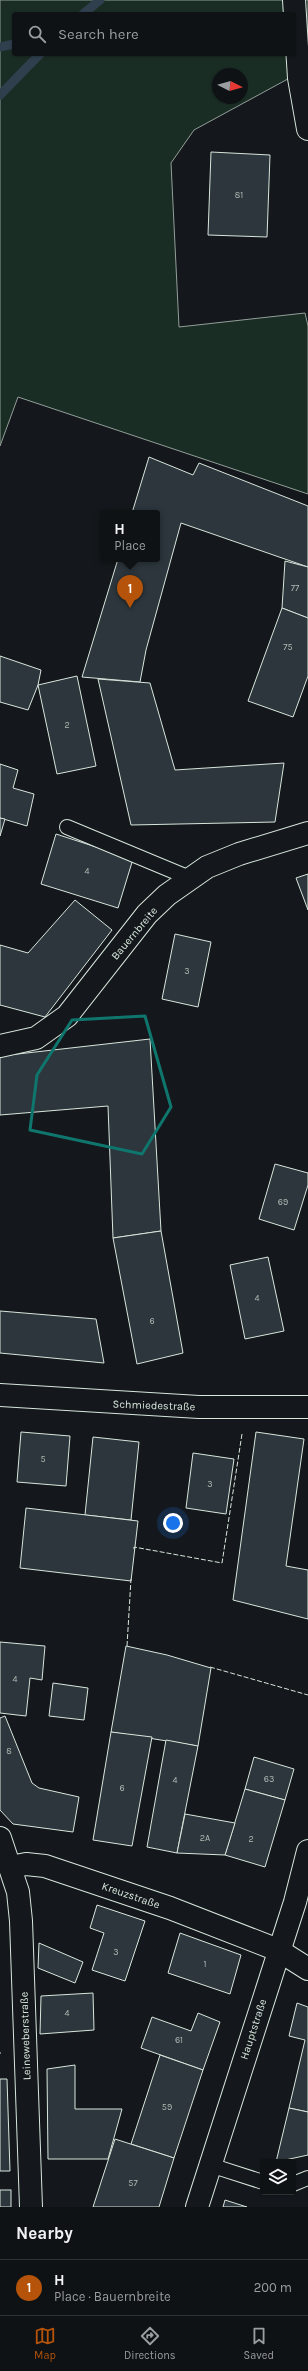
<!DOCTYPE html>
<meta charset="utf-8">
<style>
body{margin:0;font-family:Karla,sans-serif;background:#1d2022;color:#f1f3f6}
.controls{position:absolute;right:12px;bottom:12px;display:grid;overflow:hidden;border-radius:4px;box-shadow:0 1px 3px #0004}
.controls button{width:36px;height:36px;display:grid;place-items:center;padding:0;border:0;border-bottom:1px solid #2f3234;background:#0f1215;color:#f1f3f6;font:20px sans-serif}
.compass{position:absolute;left:212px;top:68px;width:36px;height:36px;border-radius:50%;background:#0f1215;box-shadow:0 1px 3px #0004;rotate:96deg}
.you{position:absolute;left:173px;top:1523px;width:14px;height:14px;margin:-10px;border:3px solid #fff;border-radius:50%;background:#1a73e8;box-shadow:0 0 0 6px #1a73e833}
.badge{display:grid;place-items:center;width:26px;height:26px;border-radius:50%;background:#b45309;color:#fff;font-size:13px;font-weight:700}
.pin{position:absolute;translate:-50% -33px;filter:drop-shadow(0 1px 2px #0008)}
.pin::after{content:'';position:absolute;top:21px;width:14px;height:12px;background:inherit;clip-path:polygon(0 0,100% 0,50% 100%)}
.popup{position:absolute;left:100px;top:510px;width:60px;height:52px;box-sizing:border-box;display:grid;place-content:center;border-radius:4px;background:#0f1215;filter:drop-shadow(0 1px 3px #0005);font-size:13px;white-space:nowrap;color:#9b9ea0}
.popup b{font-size:15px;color:#f1f3f6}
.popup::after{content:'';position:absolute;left:50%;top:100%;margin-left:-8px;border:8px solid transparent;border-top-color:#0f1215}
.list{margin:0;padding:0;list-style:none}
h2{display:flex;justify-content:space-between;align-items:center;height:52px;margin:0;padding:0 16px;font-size:17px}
h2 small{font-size:13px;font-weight:400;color:#9b9ea0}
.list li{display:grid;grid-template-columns:26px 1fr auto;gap:12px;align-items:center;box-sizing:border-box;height:56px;padding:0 16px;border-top:1px solid #2f3234}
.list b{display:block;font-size:15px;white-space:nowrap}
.list p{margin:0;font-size:13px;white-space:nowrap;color:#9b9ea0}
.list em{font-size:13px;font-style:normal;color:#9b9ea0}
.icon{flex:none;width:22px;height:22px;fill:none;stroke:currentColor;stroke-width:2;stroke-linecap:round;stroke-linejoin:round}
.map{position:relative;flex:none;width:308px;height:2207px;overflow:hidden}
.search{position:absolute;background:#0f1215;box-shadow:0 1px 3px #0004;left:12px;right:12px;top:12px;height:44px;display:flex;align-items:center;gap:10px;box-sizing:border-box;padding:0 14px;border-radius:4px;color:#9b9ea0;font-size:15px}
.sheet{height:108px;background:#0f1215}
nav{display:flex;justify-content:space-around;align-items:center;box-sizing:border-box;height:56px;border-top:1px solid #2f3234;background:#0f1215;font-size:11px;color:#9b9ea0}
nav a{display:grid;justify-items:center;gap:2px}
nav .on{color:#b45309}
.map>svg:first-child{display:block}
.green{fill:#1a2d24;stroke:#939e99;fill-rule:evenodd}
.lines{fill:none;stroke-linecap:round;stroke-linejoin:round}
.stream{stroke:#2f3f4d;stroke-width:9}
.building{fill:#2c363c;stroke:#d8e6dc}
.lane-casing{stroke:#d8e6dc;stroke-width:16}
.street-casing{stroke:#d8e6dc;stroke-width:24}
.secondary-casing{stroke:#d8e6dc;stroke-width:24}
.lane{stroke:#14181c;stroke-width:14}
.street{stroke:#14181c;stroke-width:22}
.secondary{stroke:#14181c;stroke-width:22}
.fence{stroke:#d8e6dc;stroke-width:1;stroke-dasharray:5 2;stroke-linecap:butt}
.marked{fill:none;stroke:#0f766e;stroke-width:3;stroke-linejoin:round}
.labels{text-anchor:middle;stroke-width:3;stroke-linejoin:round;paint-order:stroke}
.number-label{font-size:9px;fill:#adbab4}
.street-label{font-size:11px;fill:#d8e6dc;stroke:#14181c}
</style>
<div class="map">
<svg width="308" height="2207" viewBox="0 0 308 2207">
<rect width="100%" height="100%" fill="#14181c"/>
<path class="green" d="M 0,0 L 308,0 L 308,68 L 194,130 L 171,163 L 179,327 L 305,313 L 308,326 L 308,494 L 18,397 L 0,446 ZM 14,14 L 294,14 L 294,54 L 14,54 ZM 218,74 L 242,74 L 242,98 L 218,98 Z"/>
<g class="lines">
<g class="stream">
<path d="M 83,14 L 100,0"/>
<path d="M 0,47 L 14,44"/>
<path d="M 0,95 L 40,54"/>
</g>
</g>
<g class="building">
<path d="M 211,152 L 270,155 L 267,237 L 208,235 Z"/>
<path d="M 149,457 L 193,475 L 199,463 L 308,506 L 308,567 L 181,523 L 146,650 L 140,682 L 82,677 L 118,559 L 157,559 L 157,513 L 132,513 Z"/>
<path d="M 285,561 L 308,567 L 308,618 L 282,608 Z"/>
<path d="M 282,608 L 308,618 L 308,676 L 293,717 L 248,701 Z"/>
<path d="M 0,656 L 41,670 L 38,685 L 28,710 L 0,702 Z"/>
<path d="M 77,676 L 96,766 L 57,774 L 38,685 Z"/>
<path d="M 98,679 L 150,683 L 175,770 L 284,763 L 275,822 L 131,825 Z"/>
<path d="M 0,764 L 18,770 L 13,788 L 34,794 L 27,826 L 0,818 Z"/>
<path d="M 0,818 L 5,819 L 0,836 Z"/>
<path d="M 56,834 L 133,859 L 118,908 L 41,884 Z"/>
<path d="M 308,874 L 308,910 L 296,878 Z"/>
<path d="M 75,900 L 112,930 L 45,1017 L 0,1005 L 0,945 L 28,953 Z"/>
<path d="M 175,934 L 211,942 L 198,1007 L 162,999 Z"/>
<path d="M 150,1039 L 161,1231 L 113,1238 L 108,1106 L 0,1115 L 0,1056 Z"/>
<path d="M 275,1164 L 308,1173 L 308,1185 L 294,1230 L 259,1219 Z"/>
<path d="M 161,1231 L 183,1353 L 137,1364 L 113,1238 Z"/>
<path d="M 268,1257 L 284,1331 L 245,1339 L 230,1265 Z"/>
<path d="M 0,1311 L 96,1319 L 104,1363 L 0,1353 Z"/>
<path d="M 21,1432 L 70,1436 L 66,1486 L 17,1482 Z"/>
<path d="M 256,1432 L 304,1439 L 286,1566 L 308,1570 L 308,1619 L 233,1600 Z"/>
<path d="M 93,1437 L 139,1442 L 131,1520 L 85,1515 Z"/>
<path d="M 193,1453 L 234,1459 L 226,1514 L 186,1508 Z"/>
<path d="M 26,1508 L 138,1521 L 131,1581 L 20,1568 Z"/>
<path d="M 0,1642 L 45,1646 L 42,1680 L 30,1678 L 26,1716 L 0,1713 Z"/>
<path d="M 126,1646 L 167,1655 L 211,1668 L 198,1746 L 111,1732 Z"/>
<path d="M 53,1683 L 88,1688 L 84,1720 L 49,1716 Z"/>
<path d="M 5,1716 L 32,1783 L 39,1788 L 79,1797 L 73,1832 L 13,1824 L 0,1810 L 0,1718 Z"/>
<path d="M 111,1732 L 152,1737 L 132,1846 L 93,1840 Z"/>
<path d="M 166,1740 L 198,1746 L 177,1853 L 147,1847 Z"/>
<path d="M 254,1757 L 294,1769 L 285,1800 L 245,1789 Z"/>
<path d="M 245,1789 L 285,1800 L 265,1867 L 225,1855 Z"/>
<path d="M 185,1814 L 235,1823 L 225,1855 L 177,1853 Z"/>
<path d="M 97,1905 L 145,1921 L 125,1981 L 92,1970 L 104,1933 L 90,1928 Z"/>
<path d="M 180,1933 L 241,1955 L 230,1994 L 168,1973 Z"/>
<path d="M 39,1943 L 83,1962 L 75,1983 L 38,1968 Z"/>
<path d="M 93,1993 L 94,2030 L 40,2034 L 41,1996 Z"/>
<path d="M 297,2003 L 308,2007 L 308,2112 L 289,2108 L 305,2040 L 289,2036 Z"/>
<path d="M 198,2013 L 220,2022 L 203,2070 L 141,2048 L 152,2017 L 191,2031 Z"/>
<path d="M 160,2055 L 203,2070 L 174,2158 L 131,2144 Z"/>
<path d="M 75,2065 L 75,2109 L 122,2109 L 108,2159 L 48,2159 L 47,2069 Z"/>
<path d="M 0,2079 L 7,2079 L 10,2171 L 0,2171 Z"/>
<path d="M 289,2108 L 308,2112 L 308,2155 L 276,2162 Z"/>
<path d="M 115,2139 L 174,2158 L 159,2207 L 93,2207 Z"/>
<rect x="0" y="2190" width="11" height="17"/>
<path d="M 225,2200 L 247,2207 L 223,2207 Z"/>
</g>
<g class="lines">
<defs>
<g id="lane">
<path d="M 67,827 L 192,879"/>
<path d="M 210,2165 L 263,2182"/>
<path d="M 293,2184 L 308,2178"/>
</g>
<g id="street">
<path d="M 0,1046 L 36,1038 L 67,1016 L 147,914 L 167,895 L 207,867 L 239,854 L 308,833"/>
<path d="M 0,1395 L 199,1407 L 308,1407"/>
<path d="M 0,1838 L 18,1892 L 21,1921 L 31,2207"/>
<path d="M 11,1867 L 26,1864 L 45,1866 L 170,1908 L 278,1950"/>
</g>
<g id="secondary">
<path d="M 294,0 L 299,78 L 308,129"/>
<path d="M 278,1950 L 308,1969"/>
<path d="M 197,2207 L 295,1902 L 308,1851"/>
</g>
</defs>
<use href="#lane" class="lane-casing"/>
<use href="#street" class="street-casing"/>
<use href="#secondary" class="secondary-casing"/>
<use href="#lane" class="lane"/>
<use href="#street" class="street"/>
<use href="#secondary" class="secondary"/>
<g class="fence">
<path d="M 134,1549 L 134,1547 L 222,1563 L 242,1434"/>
<path d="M 127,1646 L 131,1579"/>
<path d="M 210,1667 L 308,1695"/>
<path d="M 0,2053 L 1,2053"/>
</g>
</g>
<path class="marked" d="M 145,1016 L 171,1107 L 142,1154 L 30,1130 L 37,1075 L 72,1020 Z"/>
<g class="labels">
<g class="number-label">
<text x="239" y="198">81</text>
<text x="295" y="591">77</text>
<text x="288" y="650">75</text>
<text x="67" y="728">2</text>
<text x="87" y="874">4</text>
<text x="187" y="974">3</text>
<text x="283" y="1205">69</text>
<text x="257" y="1301">4</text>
<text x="152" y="1324">6</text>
<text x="43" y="1462">5</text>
<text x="210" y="1487">3</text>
<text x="15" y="1682">4</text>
<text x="9" y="1754">8</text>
<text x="269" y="1782">63</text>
<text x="175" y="1783">4</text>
<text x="122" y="1791">6</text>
<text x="205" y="1841">2A</text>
<text x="251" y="1842">2</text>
<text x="116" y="1955">3</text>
<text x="205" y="1967">1</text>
<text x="67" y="2016">4</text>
<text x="179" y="2043">61</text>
<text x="167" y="2110">59</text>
<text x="133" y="2186">57</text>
</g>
<g class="street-label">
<text transform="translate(134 933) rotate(-50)" y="4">Bauernbreite</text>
<text transform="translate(154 1405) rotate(2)" y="4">Schmiedestraße</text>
<text transform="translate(131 1895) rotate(19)" y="4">Kreuzstraße</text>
<text transform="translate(253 2029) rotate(-72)" y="4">Hauptstraße</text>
<text transform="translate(25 2036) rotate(-92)" y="4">Leineweberstraße</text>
</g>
</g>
</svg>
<div class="controls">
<button><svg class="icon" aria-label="layers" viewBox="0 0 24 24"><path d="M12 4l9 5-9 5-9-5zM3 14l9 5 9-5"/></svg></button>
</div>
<svg class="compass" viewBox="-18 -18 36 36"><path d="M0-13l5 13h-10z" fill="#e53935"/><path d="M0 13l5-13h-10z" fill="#9b9ea0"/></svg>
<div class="you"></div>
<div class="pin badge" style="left:130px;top:608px">1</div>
<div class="popup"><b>H</b>Place</div>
<div class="search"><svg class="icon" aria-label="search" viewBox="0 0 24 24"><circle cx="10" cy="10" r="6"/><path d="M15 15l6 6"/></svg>Search here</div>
</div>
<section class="sheet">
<h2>Nearby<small></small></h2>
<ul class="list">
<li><span class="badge">1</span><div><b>H</b><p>Place · Bauernbreite</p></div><em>200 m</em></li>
</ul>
</section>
<nav>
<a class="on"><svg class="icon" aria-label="map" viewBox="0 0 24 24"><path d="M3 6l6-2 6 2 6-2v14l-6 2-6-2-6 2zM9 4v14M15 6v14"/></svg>Map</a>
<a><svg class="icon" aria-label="directions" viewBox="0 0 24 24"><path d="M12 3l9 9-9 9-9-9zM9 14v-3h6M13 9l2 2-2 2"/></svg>Directions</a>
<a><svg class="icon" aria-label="saved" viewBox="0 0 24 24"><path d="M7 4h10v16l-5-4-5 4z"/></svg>Saved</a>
</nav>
